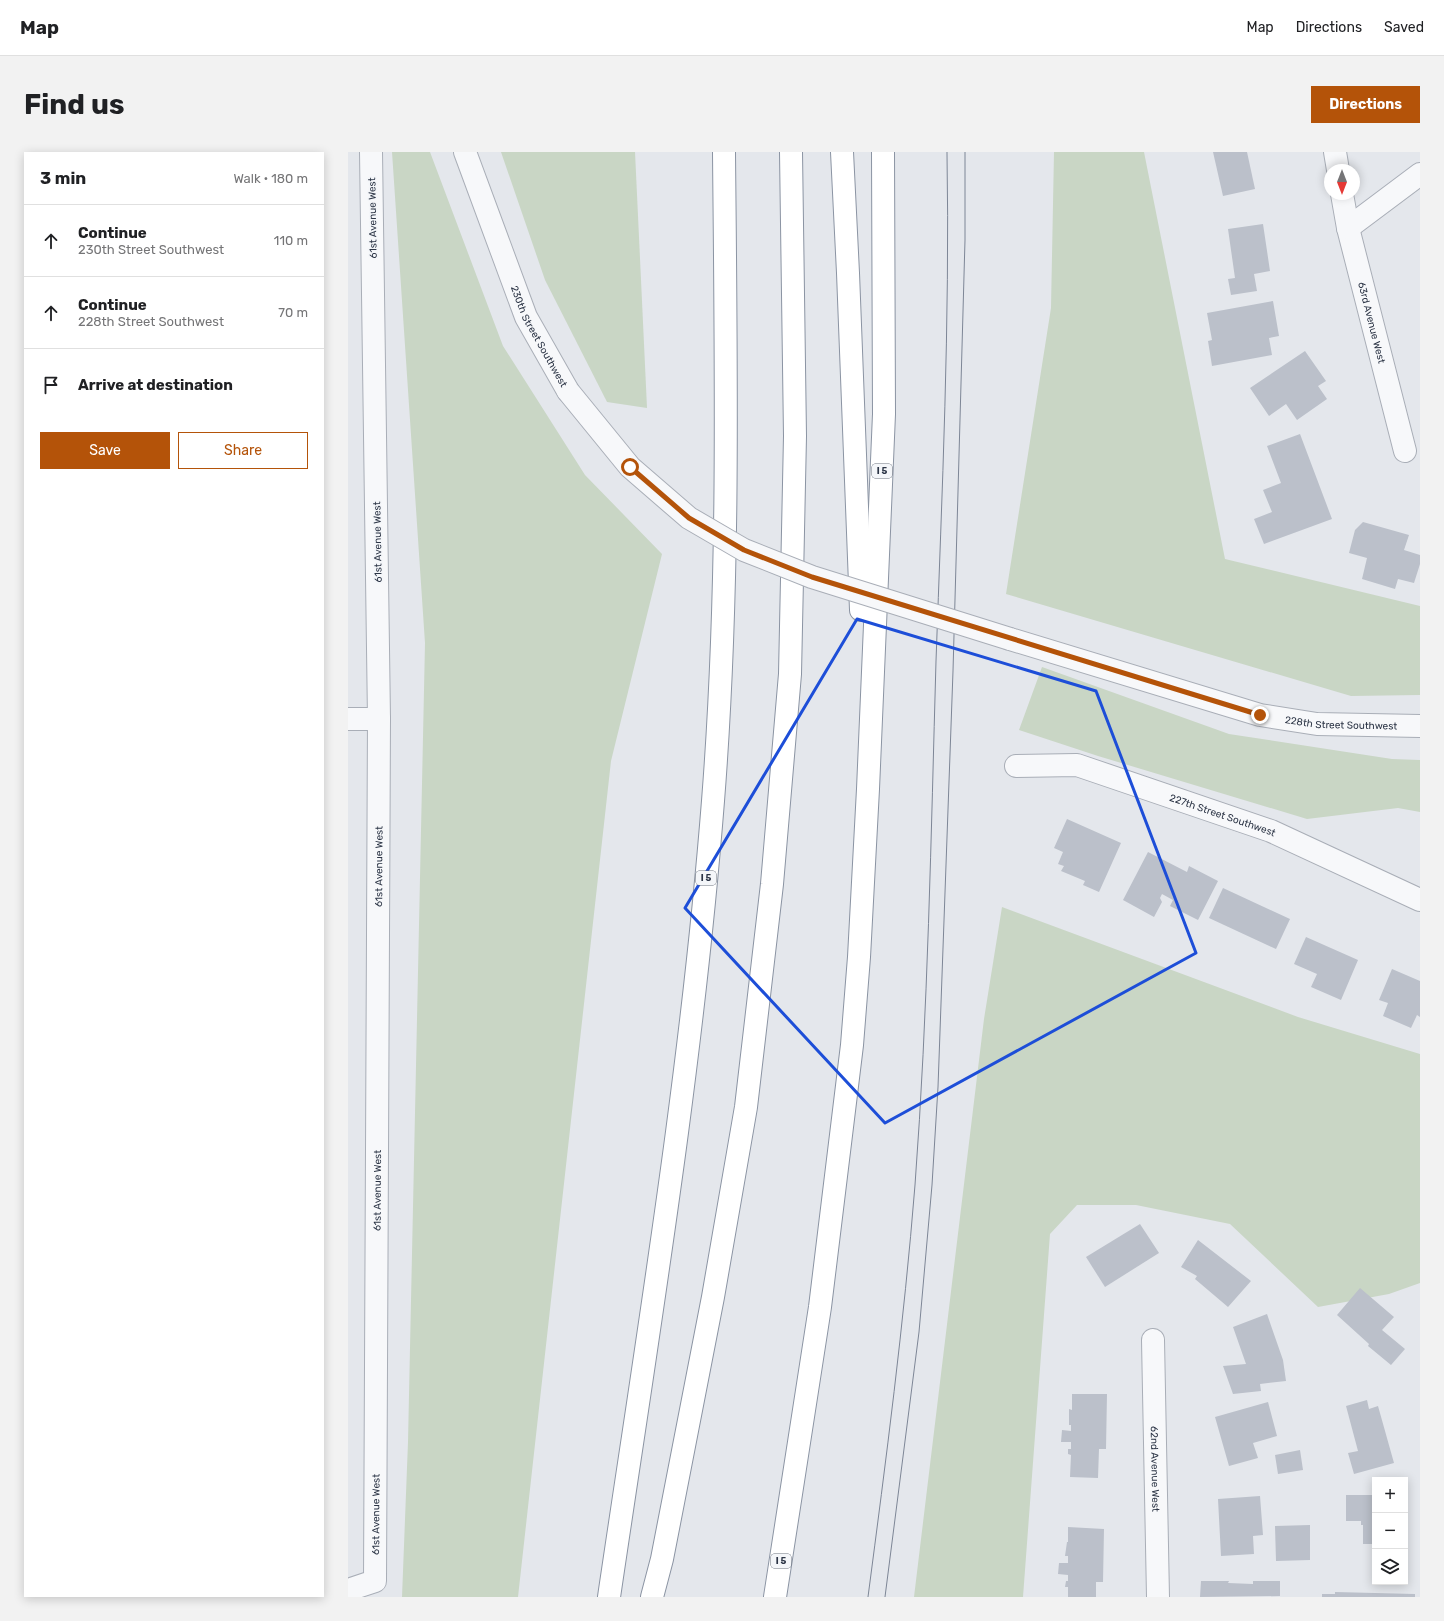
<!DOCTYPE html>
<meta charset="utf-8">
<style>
body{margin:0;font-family:Rubik,sans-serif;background:#f2f2f2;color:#202124}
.controls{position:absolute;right:12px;bottom:12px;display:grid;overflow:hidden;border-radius:0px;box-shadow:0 2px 10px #0003}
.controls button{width:36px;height:36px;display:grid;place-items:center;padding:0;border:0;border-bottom:1px solid #e0e0e0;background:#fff;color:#202124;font:20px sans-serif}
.compass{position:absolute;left:976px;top:12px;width:36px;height:36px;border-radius:50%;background:#fff;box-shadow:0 2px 10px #0003;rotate:180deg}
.stop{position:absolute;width:12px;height:12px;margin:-9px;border:3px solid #b45309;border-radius:50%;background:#fff}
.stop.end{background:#b45309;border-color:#fff;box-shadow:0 1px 4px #0008}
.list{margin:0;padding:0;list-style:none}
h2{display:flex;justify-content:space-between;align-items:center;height:52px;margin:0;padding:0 16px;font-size:17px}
h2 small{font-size:13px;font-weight:400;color:#757577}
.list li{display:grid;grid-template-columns:26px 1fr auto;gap:12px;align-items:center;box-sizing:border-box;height:72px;padding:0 16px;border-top:1px solid #e0e0e0}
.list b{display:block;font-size:15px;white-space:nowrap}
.list p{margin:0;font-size:13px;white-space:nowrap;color:#757577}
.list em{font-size:13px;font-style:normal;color:#757577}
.actions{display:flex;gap:8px;padding:12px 16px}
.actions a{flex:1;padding:9px 0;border:1px solid #b45309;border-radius:0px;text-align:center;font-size:14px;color:#b45309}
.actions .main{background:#b45309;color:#fff}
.icon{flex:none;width:22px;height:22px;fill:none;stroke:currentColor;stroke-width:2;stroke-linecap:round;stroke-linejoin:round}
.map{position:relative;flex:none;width:1072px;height:1445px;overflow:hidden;border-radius:0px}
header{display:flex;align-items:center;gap:24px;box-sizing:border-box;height:56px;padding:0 20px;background:#fff;border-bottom:1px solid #e0e0e0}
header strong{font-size:19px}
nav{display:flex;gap:22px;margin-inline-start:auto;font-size:14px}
.intro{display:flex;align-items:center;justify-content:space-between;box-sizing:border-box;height:96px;padding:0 24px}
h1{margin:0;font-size:28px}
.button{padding:10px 18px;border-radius:0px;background:#b45309;color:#fff;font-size:14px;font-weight:700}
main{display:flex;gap:24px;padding:0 24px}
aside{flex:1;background:#fff;border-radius:0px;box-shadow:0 2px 10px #0003}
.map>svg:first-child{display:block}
.green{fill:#c9d6c5}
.building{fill:#bbc0ca}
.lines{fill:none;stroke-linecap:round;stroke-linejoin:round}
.minor-casing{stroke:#a9aeb7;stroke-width:24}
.tertiary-casing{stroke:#a9aeb7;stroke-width:24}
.motorway-casing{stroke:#8b94a3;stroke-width:24}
.minor{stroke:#f7f8fa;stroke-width:22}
.tertiary{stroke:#f7f8fa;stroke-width:22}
.motorway{stroke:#fff;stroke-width:22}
.tram{stroke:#7d8696;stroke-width:1}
.tertiary-bridge-casing{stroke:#a9aeb7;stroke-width:24;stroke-linecap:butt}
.tertiary-bridge{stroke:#f7f8fa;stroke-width:22}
.route{stroke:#b45309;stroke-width:5}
.marked{fill:none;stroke:#1d4ed8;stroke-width:3;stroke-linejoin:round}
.labels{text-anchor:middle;stroke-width:3.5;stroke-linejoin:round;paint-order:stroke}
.shield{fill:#f4f6f9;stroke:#676e7b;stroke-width:1}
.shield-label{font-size:9px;font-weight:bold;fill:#2b3445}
.street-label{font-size:10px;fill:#2b3445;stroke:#f4f6f9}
</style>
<header>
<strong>Map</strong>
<nav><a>Map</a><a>Directions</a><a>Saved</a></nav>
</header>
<div class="intro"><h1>Find us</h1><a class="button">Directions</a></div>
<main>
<aside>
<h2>3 min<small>Walk · 180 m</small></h2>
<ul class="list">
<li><svg class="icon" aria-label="ahead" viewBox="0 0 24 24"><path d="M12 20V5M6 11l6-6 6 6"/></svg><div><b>Continue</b><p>230th Street Southwest</p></div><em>110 m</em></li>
<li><svg class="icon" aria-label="ahead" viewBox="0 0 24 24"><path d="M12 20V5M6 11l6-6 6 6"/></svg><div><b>Continue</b><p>228th Street Southwest</p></div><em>70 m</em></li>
<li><svg class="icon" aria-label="arrive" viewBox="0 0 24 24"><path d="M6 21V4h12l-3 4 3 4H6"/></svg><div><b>Arrive at destination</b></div></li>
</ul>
<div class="actions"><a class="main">Save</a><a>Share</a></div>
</aside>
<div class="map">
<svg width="1072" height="1445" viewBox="0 0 1072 1445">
<rect width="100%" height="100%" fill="#e4e7ec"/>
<g class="green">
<path d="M 44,0 L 82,0 L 155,194 L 237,323 L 314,402 L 263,609 L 170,1445 L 54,1445 L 60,1290 L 77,491 Z"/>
<path d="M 153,0 L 287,0 L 299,256 L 259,250 L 197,128 Z"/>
<path d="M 706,0 L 796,0 L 877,407 L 1072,454 L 1072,543 L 1003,544 L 658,442 L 703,156 Z"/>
<path d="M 694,515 L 881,582 L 1044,607 L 1072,608 L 1072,660 L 1050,656 L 959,667 L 750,604 L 671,578 Z"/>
<path d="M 654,755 L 950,865 L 1072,902 L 1072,1131 L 1041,1142 L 970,1155 L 882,1072 L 788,1053 L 729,1053 L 702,1082 L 675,1445 L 566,1445 L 636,867 Z"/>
</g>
<g class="building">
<path d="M 865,0 L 899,0 L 907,37 L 875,44 Z"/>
<path d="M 915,72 L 922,119 L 906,122 L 909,139 L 883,143 L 880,127 L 887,126 L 880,77 Z"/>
<path d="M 925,149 L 931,184 L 921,186 L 924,203 L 864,214 L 860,189 L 864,188 L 859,161 Z"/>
<path d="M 957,199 L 978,229 L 970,234 L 979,247 L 949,268 L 938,252 L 921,264 L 902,236 Z"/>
<path d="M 952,282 L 984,367 L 916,392 L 906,367 L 924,360 L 915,338 L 933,331 L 919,294 Z"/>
<path d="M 1015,370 L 1061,383 L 1056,398 L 1072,403 L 1072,412 L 1066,431 L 1050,427 L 1047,437 L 1014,427 L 1019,406 L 1001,401 L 1007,378 Z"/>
<path d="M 719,667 L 773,691 L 751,740 L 735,733 L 737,729 L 713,719 L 716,714 L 710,712 L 715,700 L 706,696 Z"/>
<path d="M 800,700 L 839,720 L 841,714 L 870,729 L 850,768 L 822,754 L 825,748 L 814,742 L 812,746 L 814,750 L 806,765 L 775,748 Z"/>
<path d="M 875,736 L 942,767 L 928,797 L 861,766 Z"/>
<path d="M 958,785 L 1010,808 L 993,848 L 963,835 L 969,822 L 946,812 Z"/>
<path d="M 1044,817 L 1072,829 L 1072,865 L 1069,863 L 1063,876 L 1035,864 L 1040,851 L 1031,848 Z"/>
<path d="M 792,1072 L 811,1101 L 757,1135 L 738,1105 Z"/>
<path d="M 850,1088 L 903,1129 L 880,1155 L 847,1127 L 849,1124 L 833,1115 Z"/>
<path d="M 1012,1136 L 1046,1165 L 1034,1178 L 1057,1197 L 1043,1213 L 1020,1194 L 1021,1192 L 989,1163 Z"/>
<path d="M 919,1162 L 935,1208 L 938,1229 L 912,1232 L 913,1239 L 885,1242 L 875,1214 L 898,1212 L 885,1175 Z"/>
<path d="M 724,1242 L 759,1242 L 758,1297 L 751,1297 L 750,1326 L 722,1325 L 723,1303 L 720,1302 L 720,1297 L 723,1297 L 723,1290 L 713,1290 L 714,1278 L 723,1279 L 723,1273 L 721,1273 L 721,1257 L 724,1258 Z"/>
<path d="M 1019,1248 L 1021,1257 L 1030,1254 L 1046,1311 L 1006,1322 L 1000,1301 L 1010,1299 L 998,1254 Z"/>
<path d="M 920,1250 L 929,1284 L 905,1291 L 910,1306 L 881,1314 L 867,1265 Z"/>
<path d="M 952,1298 L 955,1318 L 930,1322 L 927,1303 Z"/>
<path d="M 998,1343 L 1027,1343 L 1027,1392 L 1015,1392 L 1015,1373 L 1013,1373 L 1013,1369 L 998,1369 Z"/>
<path d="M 912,1344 L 915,1383 L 905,1384 L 906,1402 L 873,1404 L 870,1347 Z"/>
<path d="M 1057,1363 L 1059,1363 L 1060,1401 L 1057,1401 Z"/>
<path d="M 962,1373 L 962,1408 L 928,1409 L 927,1374 Z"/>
<path d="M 720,1375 L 756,1377 L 755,1430 L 748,1430 L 748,1445 L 720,1445 L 720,1435 L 717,1435 L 718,1429 L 720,1429 L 720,1423 L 710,1422 L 711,1411 L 720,1411 L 720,1404 L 717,1404 L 719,1390 L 720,1390 Z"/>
<path d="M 853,1429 L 881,1429 L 880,1431 L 905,1432 L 905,1429 L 932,1429 L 932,1444 L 852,1445 Z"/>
<path d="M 987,1440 L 1067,1442 L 1067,1445 L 974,1445 L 974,1442 L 987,1442 Z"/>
</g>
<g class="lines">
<defs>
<g id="minor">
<path d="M 987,0 L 990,18"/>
<path id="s1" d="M 994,42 L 1000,76 L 1057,299"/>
<path d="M 1000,76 L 1072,22"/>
<path d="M 0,567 L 31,567"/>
<path id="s2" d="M 668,614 L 729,613 L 923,679 L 1072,748"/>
<path id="s3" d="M 805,1188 L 810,1445"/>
<path id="s4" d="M 0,1438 L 27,1429 L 31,567 L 23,0"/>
</g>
<g id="tertiary">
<path id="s5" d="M 117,0 L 178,165 L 220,239"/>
<path id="s6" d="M 662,487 L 912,563 L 969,572 L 1072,574"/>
</g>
<g id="motorway">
<path d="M 494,0 L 500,121 L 513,458"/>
<path d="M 261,1445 C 300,1181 344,916 365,649 C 382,433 378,216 376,0"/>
<path d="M 304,1445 L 314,1407 L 365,1145 L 398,955 L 424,732 L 442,522 L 447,284 L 443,0"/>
<path d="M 427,1445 L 472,1155 L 504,893 L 511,805 L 520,637 L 536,262 L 535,0"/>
</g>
</defs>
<use href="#minor" class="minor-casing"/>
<use href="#tertiary" class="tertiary-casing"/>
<use href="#motorway" class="motorway-casing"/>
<use href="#minor" class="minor"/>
<use href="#tertiary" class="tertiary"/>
<use href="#motorway" class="motorway"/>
<g class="tram">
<path d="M 520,1445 C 538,1308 556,1171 567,1033 C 580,859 583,684 588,509 C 594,340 602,170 599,0"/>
<path d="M 537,1445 L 571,1180 L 584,1033 L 590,935 L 605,519 L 617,88 L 617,0"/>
</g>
<defs>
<path id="tertiary-bridge" d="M 220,239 L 282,315 L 341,366 L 396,398 L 464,425 L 662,487"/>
</defs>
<use href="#tertiary-bridge" class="tertiary-bridge-casing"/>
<use href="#tertiary-bridge" class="tertiary-bridge"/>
</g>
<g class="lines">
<path class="route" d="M 282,315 L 341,366 L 396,398 L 464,425 L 912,563"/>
</g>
<path class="marked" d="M 509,467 L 748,539 L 848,801 L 537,971 L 337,756 Z"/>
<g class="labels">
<g class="shield">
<rect x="524" y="312" width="20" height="14" rx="3"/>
<rect x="348" y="719" width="20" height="14" rx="3"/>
<rect x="423" y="1402" width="20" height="14" rx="3"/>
</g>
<g class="shield-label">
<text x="534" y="322">I 5</text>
<text x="358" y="729">I 5</text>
<text x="433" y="1412">I 5</text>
</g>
<g class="street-label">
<text transform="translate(24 66) rotate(-91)" y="4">61st Avenue West</text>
<text dy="4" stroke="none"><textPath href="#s1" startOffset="132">63rd Avenue West</textPath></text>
<text dy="4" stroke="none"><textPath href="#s5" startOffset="199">230th Street Southwest</textPath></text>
<text transform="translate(29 390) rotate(-91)" y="4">61st Avenue West</text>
<text dy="4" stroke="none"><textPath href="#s6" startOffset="343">228th Street Southwest</textPath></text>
<text dy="4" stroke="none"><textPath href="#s2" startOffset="215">227th Street Southwest</textPath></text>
<text dy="4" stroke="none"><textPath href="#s4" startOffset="743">61st Avenue West</textPath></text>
<text dy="4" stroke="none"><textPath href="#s4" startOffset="419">61st Avenue West</textPath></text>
<text dy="4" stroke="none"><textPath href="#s3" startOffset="129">62nd Avenue West</textPath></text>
<text dy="4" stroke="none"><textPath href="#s4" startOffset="95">61st Avenue West</textPath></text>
</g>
</g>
</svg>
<div class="controls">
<button>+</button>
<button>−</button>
<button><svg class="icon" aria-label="layers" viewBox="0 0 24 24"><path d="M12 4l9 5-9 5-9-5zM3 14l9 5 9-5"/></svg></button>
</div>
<svg class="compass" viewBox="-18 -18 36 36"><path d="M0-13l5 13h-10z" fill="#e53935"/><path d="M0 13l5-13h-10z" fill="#757577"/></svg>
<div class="stop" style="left:282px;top:315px"></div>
<div class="stop end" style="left:912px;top:563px"></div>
</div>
</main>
